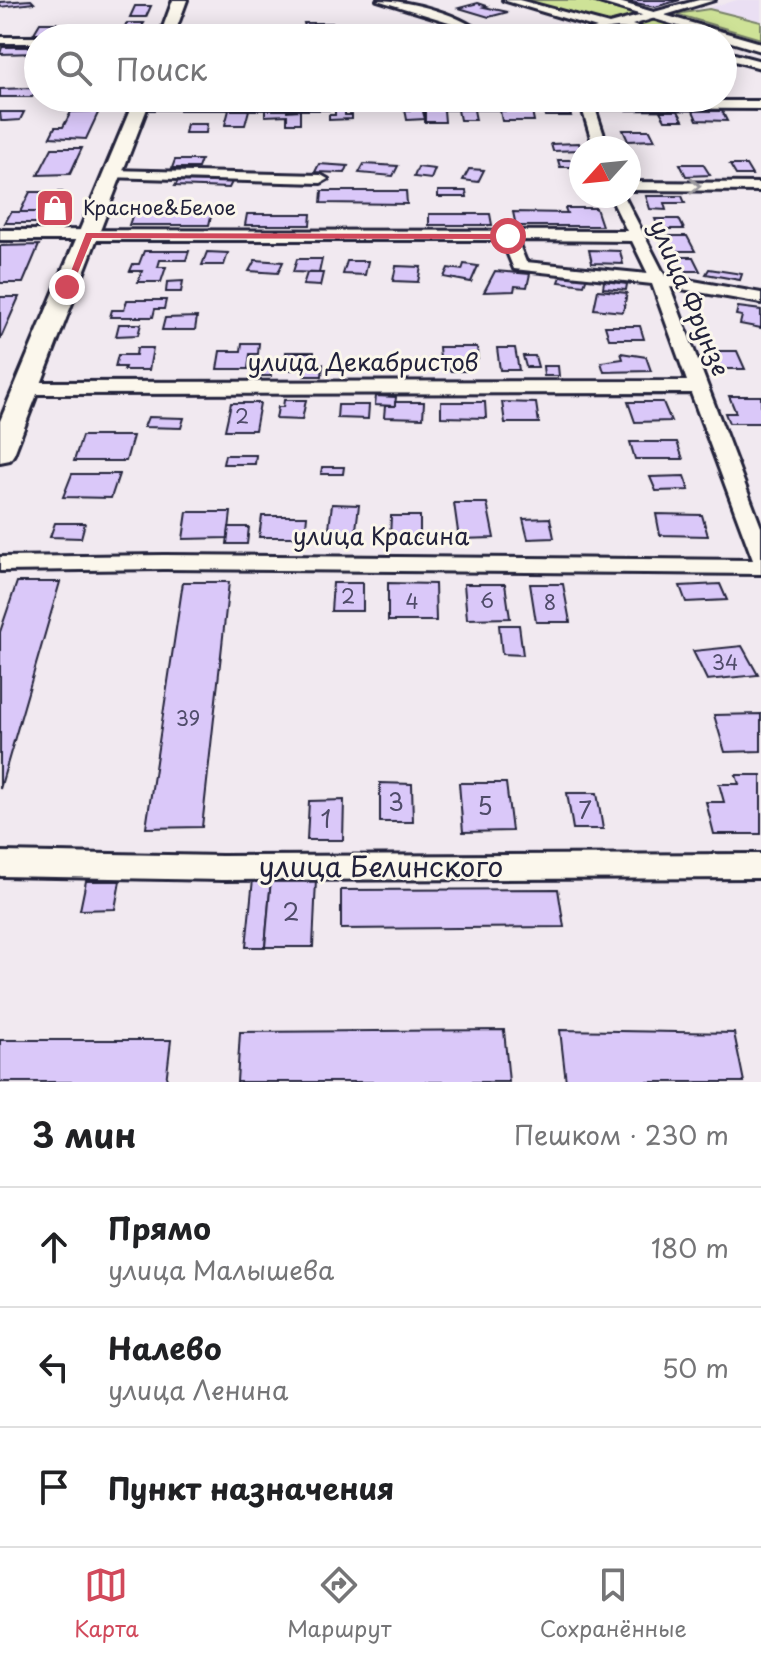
<!DOCTYPE html>
<html lang="ru">
<meta charset="utf-8">
<style>
body{margin:0;font-family:"Playpen Sans",sans-serif;background:#f6f6f6;color:#202124}
.compass{position:absolute;left:569px;top:136px;width:72px;height:72px;border-radius:50%;background:#fff;box-shadow:0 4px 20px #0003;rotate:243deg}
.stop{position:absolute;width:24px;height:24px;margin:-18px;border:6px solid #d1495b;border-radius:50%;background:#fff}
.stop.end{background:#d1495b;border-color:#fff;box-shadow:0 2px 8px #0008}
.list{margin:0;padding:0;list-style:none}
h2{display:flex;justify-content:space-between;align-items:center;height:104px;margin:0;padding:0 32px;font-size:34px}
h2 small{font-size:26px;font-weight:400;color:#757577}
.list li{display:grid;grid-template-columns:52px 1fr auto;gap:24px;align-items:center;box-sizing:border-box;height:120px;padding:0 32px;border-top:2px solid #e0e0e0}
.list b{display:block;font-size:30px;white-space:nowrap}
.list p{margin:0;font-size:26px;white-space:nowrap;color:#757577}
.list em{font-size:26px;font-style:normal;color:#757577}
.icon{flex:none;width:44px;height:44px;fill:none;stroke:currentColor;stroke-width:2;stroke-linecap:round;stroke-linejoin:round}
.map{position:relative;flex:none;width:761px;height:1082px;overflow:hidden}
.search{position:absolute;background:#fff;box-shadow:0 4px 20px #0003;left:24px;right:24px;top:24px;height:88px;display:flex;align-items:center;gap:20px;box-sizing:border-box;padding:0 28px;border-radius:44px;color:#757577;font-size:30px}
.sheet{height:464px;background:#fff}
nav{display:flex;justify-content:space-around;align-items:center;box-sizing:border-box;height:112px;border-top:2px solid #e0e0e0;background:#fff;font-size:22px;color:#757577}
nav a{display:grid;justify-items:center;gap:4px}
nav .on{color:#d1495b}
.map>svg:first-child{display:block}
.built{fill:#eadff3}
.green{fill:#cee297;stroke:#788269;stroke-width:2}
.building{fill:#dac8f9;stroke:#22223b;stroke-width:2}
.lines{fill:none;stroke-linecap:round;stroke-linejoin:round}
.minor-casing{stroke:#22223b;stroke-width:6}
.tertiary-casing{stroke:#22223b;stroke-width:6}
.secondary-casing{stroke:#22223b;stroke-width:6}
.minor{fill:#fbf7ec;fill-rule:evenodd}
.tertiary{fill:#fbf7ec;fill-rule:evenodd}
.secondary{fill:#fbf7ec;fill-rule:evenodd}
.oneway{stroke:#99979c}
.route{fill:#d1495b}
.labels{text-anchor:middle;stroke-width:6;stroke-linejoin:round;paint-order:stroke}
.far-poi-label{font-size:20px;fill:#22223b;stroke:#fbf7ec;text-anchor:start}
.number-label{font-size:20px;fill:#504c6a}
.street-label{font-size:24px;fill:#22223b;stroke:#fbf7ec}
.near-number-label{font-size:24px;fill:#504c6a}
.near-street-label{font-size:28px;fill:#22223b;stroke:#fbf7ec}
</style>
<div class="map">
<svg width="761" height="1082" viewBox="0 0 761 1082">
<rect width="100%" height="100%" fill="#f1e9f0"/>
<filter id="ink" filterUnits="userSpaceOnUse"><feTurbulence type="fractalNoise" baseFrequency=".0125" numOctaves="2"/><feDisplacementMap in="SourceGraphic" scale="16" xChannelSelector="R" yChannelSelector="G"/><feConvolveMatrix kernelMatrix="1 2 1 2 8 2 1 2 1" color-interpolation-filters="sRGB"/></filter>
<g filter="url(#ink)">
<path class="built" d="M 737,0 L 761,0 L 761,40 L 677,17 Z"/>
<g class="green">
<path d="M 514,0 L 586,0 L 645,17 L 610,26 Z"/>
<path d="M 709,9 L 761,22 L 761,39 L 676,14 Z"/>
<path d="M 654,18 L 723,38 L 676,38 L 632,25 Z"/>
</g>
<g class="building">
<path d="M 31,0 L 34,3 L 0,7 L 0,2 Z"/>
<path d="M 621,0 L 680,0 L 655,7 Z"/>
<path d="M 478,3 L 487,6 L 484,7 L 508,12 L 489,17 L 459,8 Z"/>
<path d="M 135,6 L 151,6 L 146,17 L 130,17 Z"/>
<path d="M 40,23 L 56,23 L 50,33 L 34,33 Z"/>
<path d="M 127,23 L 144,23 L 138,33 L 120,33 Z"/>
<path d="M 304,23 L 332,23 L 331,27 L 306,30 Z"/>
<path d="M 2,47 L 38,47 L 38,53 L 0,54 Z"/>
<path d="M 0,89 L 32,88 L 37,89 L 32,97 L 0,97 Z"/>
<path d="M 287,107 L 287,111 L 300,110 L 300,123 L 287,123 L 287,115 L 265,116 L 265,108 Z"/>
<path d="M 422,108 L 425,119 L 407,120 L 405,109 Z"/>
<path d="M 229,110 L 249,110 L 245,125 L 225,125 Z"/>
<path d="M 335,110 L 345,110 L 345,115 L 352,115 L 352,119 L 329,120 L 329,115 L 335,115 Z"/>
<path d="M 425,110 L 444,110 L 445,122 L 425,122 Z"/>
<path d="M 458,110 L 474,110 L 476,120 L 460,120 Z"/>
<path d="M 99,111 L 86,139 L 50,137 L 55,127 L 63,127 L 71,112 Z"/>
<path d="M 500,111 L 532,111 L 534,121 L 502,121 Z"/>
<path d="M 544,111 L 569,111 L 571,116 L 545,116 Z"/>
<path d="M 660,111 L 678,111 L 683,120 L 665,120 Z"/>
<path d="M 693,111 L 722,111 L 727,121 L 697,120 Z"/>
<path d="M 0,112 L 24,112 L 20,120 L 5,121 L 1,121 Z"/>
<path d="M 187,124 L 207,124 L 206,133 L 185,133 Z"/>
<path d="M 623,130 L 650,130 L 655,140 L 628,141 Z"/>
<path d="M 579,143 L 581,150 L 553,151 L 551,144 Z"/>
<path d="M 52,148 L 82,148 L 70,174 L 38,175 Z"/>
<path d="M 175,160 L 201,160 L 198,168 L 172,168 Z"/>
<path d="M 558,160 L 581,160 L 581,167 L 560,167 Z"/>
<path d="M 319,164 L 348,166 L 345,173 L 315,172 Z"/>
<path d="M 364,164 L 398,166 L 393,176 L 359,173 Z"/>
<path d="M 680,164 L 703,164 L 710,175 L 686,176 Z"/>
<path d="M 730,165 L 746,165 L 752,175 L 736,175 Z"/>
<path d="M 418,167 L 435,169 L 431,179 L 414,177 Z"/>
<path d="M 469,169 L 484,170 L 478,182 L 463,180 Z"/>
<path d="M 178,181 L 232,182 L 229,188 L 175,186 Z"/>
<path d="M 322,191 L 406,191 L 407,204 L 321,203 Z"/>
<path d="M 438,191 L 466,191 L 467,197 L 438,197 Z"/>
<path d="M 30,192 L 62,192 L 53,212 L 20,212 Z"/>
<path d="M 646,196 L 682,196 L 685,203 L 664,203 L 666,210 L 650,209 Z"/>
<path d="M 135,208 L 164,208 L 162,214 L 212,212 L 209,225 L 129,225 Z"/>
<path d="M 565,208 L 596,208 L 602,226 L 516,226 L 513,212 L 567,213 Z"/>
<path d="M 11,212 L 53,212 L 48,223 L 5,223 Z"/>
<path d="M 247,214 L 311,214 L 310,225 L 245,225 Z"/>
<path d="M 429,214 L 490,214 L 492,225 L 429,225 Z"/>
<path d="M 655,219 L 679,219 L 684,229 L 659,229 Z"/>
<path d="M 659,236 L 687,236 L 695,251 L 667,251 Z"/>
<path d="M 39,245 L 23,283 L 0,283 L 0,246 Z"/>
<path d="M 589,250 L 620,251 L 623,264 L 592,263 Z"/>
<path d="M 144,251 L 189,251 L 186,260 L 160,260 L 158,267 L 166,267 L 161,282 L 138,282 L 142,271 L 130,271 L 133,264 L 139,264 Z"/>
<path d="M 207,252 L 228,253 L 224,265 L 202,265 Z"/>
<path d="M 669,257 L 693,257 L 700,271 L 676,271 Z"/>
<path d="M 297,259 L 322,259 L 319,273 L 293,272 Z"/>
<path d="M 255,260 L 283,262 L 278,273 L 249,271 Z"/>
<path d="M 347,261 L 368,261 L 365,275 L 343,274 Z"/>
<path d="M 464,264 L 478,266 L 471,282 L 444,277 L 448,268 L 462,270 Z"/>
<path d="M 396,266 L 421,267 L 418,282 L 393,281 Z"/>
<path d="M 709,269 L 742,274 L 740,280 L 706,274 Z"/>
<path d="M 495,271 L 530,274 L 527,287 L 515,286 L 514,291 L 484,292 Z"/>
<path d="M 307,273 L 323,273 L 320,286 L 303,285 Z"/>
<path d="M 562,274 L 587,277 L 584,285 L 559,282 Z"/>
<path d="M 183,281 L 181,292 L 166,292 L 167,282 Z"/>
<path d="M 604,281 L 627,284 L 626,290 L 603,288 Z"/>
<path d="M 598,290 L 627,293 L 623,312 L 594,309 Z"/>
<path d="M 0,297 L 19,297 L 0,340 Z"/>
<path d="M 127,300 L 166,300 L 164,309 L 155,309 L 153,317 L 110,317 L 112,310 L 124,310 Z"/>
<path d="M 738,307 L 761,310 L 761,328 L 740,324 L 742,316 L 736,315 Z"/>
<path d="M 197,317 L 195,330 L 162,330 L 165,318 Z"/>
<path d="M 119,324 L 141,324 L 138,335 L 116,336 Z"/>
<path d="M 605,326 L 640,326 L 644,339 L 609,339 Z"/>
<path d="M 242,343 L 259,343 L 258,354 L 250,354 L 248,369 L 217,369 L 220,351 L 241,351 Z"/>
<path d="M 439,347 L 477,347 L 478,358 L 468,358 L 469,371 L 450,371 L 449,359 L 440,359 Z"/>
<path d="M 137,348 L 153,348 L 149,370 L 124,370 L 125,367 L 115,367 L 118,355 L 136,355 Z"/>
<path d="M 497,348 L 515,348 L 519,370 L 500,370 Z"/>
<path d="M 712,351 L 737,351 L 745,369 L 720,369 Z"/>
<path d="M 286,352 L 314,352 L 314,364 L 323,364 L 322,376 L 304,376 L 304,370 L 285,370 Z"/>
<path d="M 621,353 L 646,357 L 651,371 L 604,372 L 601,362 L 623,359 Z"/>
<path d="M 523,356 L 535,356 L 538,367 L 526,367 Z"/>
<path d="M 272,362 L 271,376 L 257,376 L 258,363 Z"/>
<path d="M 543,366 L 558,366 L 559,376 L 544,376 Z"/>
<path d="M 376,396 L 396,397 L 395,406 L 375,405 Z"/>
<path d="M 729,396 L 761,396 L 761,423 L 729,423 L 725,413 L 736,413 Z"/>
<path d="M 284,400 L 306,400 L 302,420 L 276,419 L 278,407 L 283,407 Z"/>
<path d="M 395,402 L 424,402 L 423,418 L 384,417 L 385,406 L 395,406 Z"/>
<path d="M 441,402 L 485,402 L 486,418 L 441,417 Z"/>
<path d="M 502,402 L 536,403 L 539,423 L 505,423 Z"/>
<path d="M 628,402 L 663,402 L 671,421 L 635,422 Z"/>
<path d="M 231,403 L 260,403 L 255,430 L 225,430 Z"/>
<path d="M 338,405 L 369,405 L 368,419 L 337,418 Z"/>
<path d="M 148,417 L 184,418 L 181,428 L 144,427 Z"/>
<path d="M 82,436 L 133,436 L 126,461 L 74,461 Z"/>
<path d="M 630,442 L 677,442 L 683,459 L 635,459 Z"/>
<path d="M 225,455 L 256,455 L 255,464 L 223,464 Z"/>
<path d="M 322,467 L 344,467 L 343,474 L 321,474 Z"/>
<path d="M 72,474 L 119,474 L 111,498 L 63,497 Z"/>
<path d="M 684,476 L 689,490 L 656,491 L 650,477 Z"/>
<path d="M 454,503 L 487,503 L 494,538 L 459,539 Z"/>
<path d="M 332,504 L 359,505 L 355,537 L 328,536 Z"/>
<path d="M 187,512 L 231,512 L 228,538 L 183,539 Z"/>
<path d="M 656,514 L 702,515 L 708,536 L 660,535 Z"/>
<path d="M 262,516 L 307,516 L 305,537 L 259,537 Z"/>
<path d="M 391,516 L 420,516 L 420,538 L 390,538 Z"/>
<path d="M 550,518 L 554,538 L 528,539 L 523,519 Z"/>
<path d="M 55,523 L 85,523 L 81,538 L 50,537 Z"/>
<path d="M 229,527 L 249,527 L 247,544 L 227,544 Z"/>
<path d="M 17,582 L 60,582 L 0,789 L 0,632 Z"/>
<path d="M 183,582 L 229,582 L 202,827 L 146,828 Z"/>
<path d="M 333,583 L 363,583 L 363,611 L 331,611 Z"/>
<path d="M 388,583 L 435,584 L 436,621 L 388,621 Z"/>
<path d="M 464,584 L 505,584 L 510,618 L 467,619 Z"/>
<path d="M 530,584 L 563,584 L 570,622 L 536,622 Z"/>
<path d="M 720,584 L 727,600 L 686,602 L 680,586 Z"/>
<path d="M 499,625 L 519,625 L 523,655 L 502,654 Z"/>
<path d="M 742,646 L 758,675 L 707,680 L 693,651 Z"/>
<path d="M 761,714 L 761,751 L 725,752 L 714,715 Z"/>
<path d="M 736,775 L 761,775 L 761,834 L 714,834 L 706,802 L 724,802 L 719,784 L 739,784 Z"/>
<path d="M 380,783 L 412,784 L 413,822 L 380,822 Z"/>
<path d="M 459,783 L 506,783 L 512,831 L 463,832 Z"/>
<path d="M 567,793 L 597,793 L 603,829 L 573,829 Z"/>
<path d="M 344,800 L 343,840 L 307,840 L 309,801 Z"/>
<path d="M 253,879 L 271,879 L 265,947 L 246,947 Z"/>
<path d="M 271,879 L 316,880 L 313,947 L 265,947 Z"/>
<path d="M 86,881 L 120,881 L 115,909 L 80,910 Z"/>
<path d="M 558,889 L 564,927 L 341,929 L 341,890 Z"/>
<path d="M 504,1030 L 509,1082 L 237,1082 L 240,1032 Z"/>
<path d="M 560,1030 L 734,1033 L 744,1082 L 566,1082 Z"/>
<path d="M 0,1040 L 171,1040 L 166,1082 L 0,1082 Z"/>
</g>
<g class="lines">
<defs>
<g id="minor">
<path d="M 377,0 C 409,0 466,15 487,38 L 475,38 L 462,26 Z"/>
<path d="M 503,0 L 519,0 L 609,24 L 699,0 L 715,0 L 632,25 L 670,38 C 653,38 633,28 618,28 C 600,29 584,38 566,38 L 597,28 Z"/>
<path d="M 0,37 L 38,37 L 42,38 L 38,38 L 38,43 L 0,43 Z"/>
<path d="M 723,51 L 761,61 L 761,68 L 723,58 Z"/>
<path d="M 579,98 L 591,98 L 592,101 L 761,101 L 761,109 L 595,108 L 608,148 L 594,148 L 582,108 L 141,108 L 135,104 L 141,100 L 580,101 Z"/>
<path d="M 111,170 L 321,175 L 328,179 L 321,183 L 106,177 L 104,174 Z"/>
<path d="M 629,182 L 761,183 L 761,191 L 629,190 Z"/>
<path d="M 610,196 L 624,196 L 665,276 L 761,293 L 761,303 L 670,287 L 761,527 L 761,574 L 164,569 L 0,571 L 0,557 L 164,555 L 753,560 L 691,393 L 26,394 L 17,388 L 26,382 L 687,381 L 652,284 L 514,269 L 502,240 L 0,240 L 0,230 L 627,231 ZM 517,240 L 632,241 L 648,274 L 526,262 Z"/>
<path d="M 0,852 L 222,856 L 761,854 L 761,878 L 222,880 L 0,876 Z"/>
</g>
<path id="tertiary" d="M 592,0 L 612,0 L 761,43 L 761,51 Z"/>
<g id="secondary">
<path d="M 173,0 L 187,0 L 173,38 L 159,38 Z"/>
<path d="M 135,98 L 151,98 L 14,454 L 10,460 L 0,462 L 0,421 Z"/>
</g>
</defs>
<use href="#minor" class="minor-casing"/>
<use href="#tertiary" class="tertiary-casing"/>
<use href="#secondary" class="secondary-casing"/>
<use href="#minor" class="minor"/>
<use href="#tertiary" class="tertiary"/>
<use href="#secondary" class="secondary"/>
</g>
<defs><path id="oneway-chevron" d="M-2-3.5L2.5 0L-2 3.5" fill="none" stroke-width="1.6" stroke-linecap="round" stroke-linejoin="round" transform="scale(2)"/></defs>
<use class="oneway" href="#oneway-chevron" transform="translate(695 186)"/>
</g>
<path class="route" d="M 86,233 L 508,234 L 512,236 L 508,239 L 92,238 L 72,287 L 64,289 Z"/>
<defs>
<symbol id="shop-square" viewBox="-11 -11 22 22"><rect x="-9" y="-9" width="18" height="18" rx="4" fill="#d1495b" stroke="#fbf7ec"/><path d="M-5-2.5h2.3a2.7 3.5 0 0 1 5.4 0H5L5.5 6h-11ZM-1.5-2.5h3a1.5 2.3 0 0 0-3 0Z" fill="#fff"/></symbol>
</defs>
<g fill-rule="evenodd">
<use href="#shop-square" x="33" y="186" width="44" height="44"/>
</g>
<g class="labels">
<g class="far-poi-label">
<text x="83" y="215">Красное&amp;Белое</text>
</g>
<g class="number-label">
<text x="242" y="424">2</text>
<text x="348" y="604">2</text>
<text x="487" y="608">6</text>
<text x="412" y="609">4</text>
<text x="550" y="610">8</text>
<text x="725" y="670">34</text>
<text x="188" y="726">39</text>
</g>
<g class="street-label">
<text transform="translate(689 298) rotate(67)" y="8">улица Фрунзе</text>
<text x="363" y="371">улица Декабристов</text>
<text x="381" y="545">улица Красина</text>
</g>
<g class="near-number-label">
<text x="396" y="811">3</text>
<text x="485" y="815">5</text>
<text x="585" y="819">7</text>
<text x="326" y="828">1</text>
<text x="291" y="921">2</text>
</g>
<g class="near-street-label">
<text x="381" y="877">улица Белинского</text>
</g>
</g>
</svg>
<svg class="compass" viewBox="-18 -18 36 36"><path d="M0-13l5 13h-10z" fill="#e53935"/><path d="M0 13l5-13h-10z" fill="#757577"/></svg>
<div class="stop" style="left:508px;top:236px"></div>
<div class="stop end" style="left:67px;top:287px"></div>
<div class="search"><svg class="icon" aria-label="search" viewBox="0 0 24 24"><circle cx="10" cy="10" r="6"/><path d="M15 15l6 6"/></svg>Поиск</div>
</div>
<section class="sheet">
<h2>3 мин<small>Пешком · 230 m</small></h2>
<ul class="list">
<li><svg class="icon" aria-label="ahead" viewBox="0 0 24 24"><path d="M12 20V5M6 11l6-6 6 6"/></svg><div><b>Прямо</b><p>улица Малышева</p></div><em>180 m</em></li>
<li><svg class="icon" aria-label="left" viewBox="0 0 24 24"><path d="M17 20v-9H6M10 6l-5 5 5 5"/></svg><div><b>Налево</b><p>улица Ленина</p></div><em>50 m</em></li>
<li><svg class="icon" aria-label="arrive" viewBox="0 0 24 24"><path d="M6 21V4h12l-3 4 3 4H6"/></svg><div><b>Пункт назначения</b></div></li>
</ul>
</section>
<nav>
<a class="on"><svg class="icon" aria-label="map" viewBox="0 0 24 24"><path d="M3 6l6-2 6 2 6-2v14l-6 2-6-2-6 2zM9 4v14M15 6v14"/></svg>Карта</a>
<a><svg class="icon" aria-label="directions" viewBox="0 0 24 24"><path d="M12 3l9 9-9 9-9-9zM9 14v-3h6M13 9l2 2-2 2"/></svg>Маршрут</a>
<a><svg class="icon" aria-label="saved" viewBox="0 0 24 24"><path d="M7 4h10v16l-5-4-5 4z"/></svg>Сохранённые</a>
</nav>
